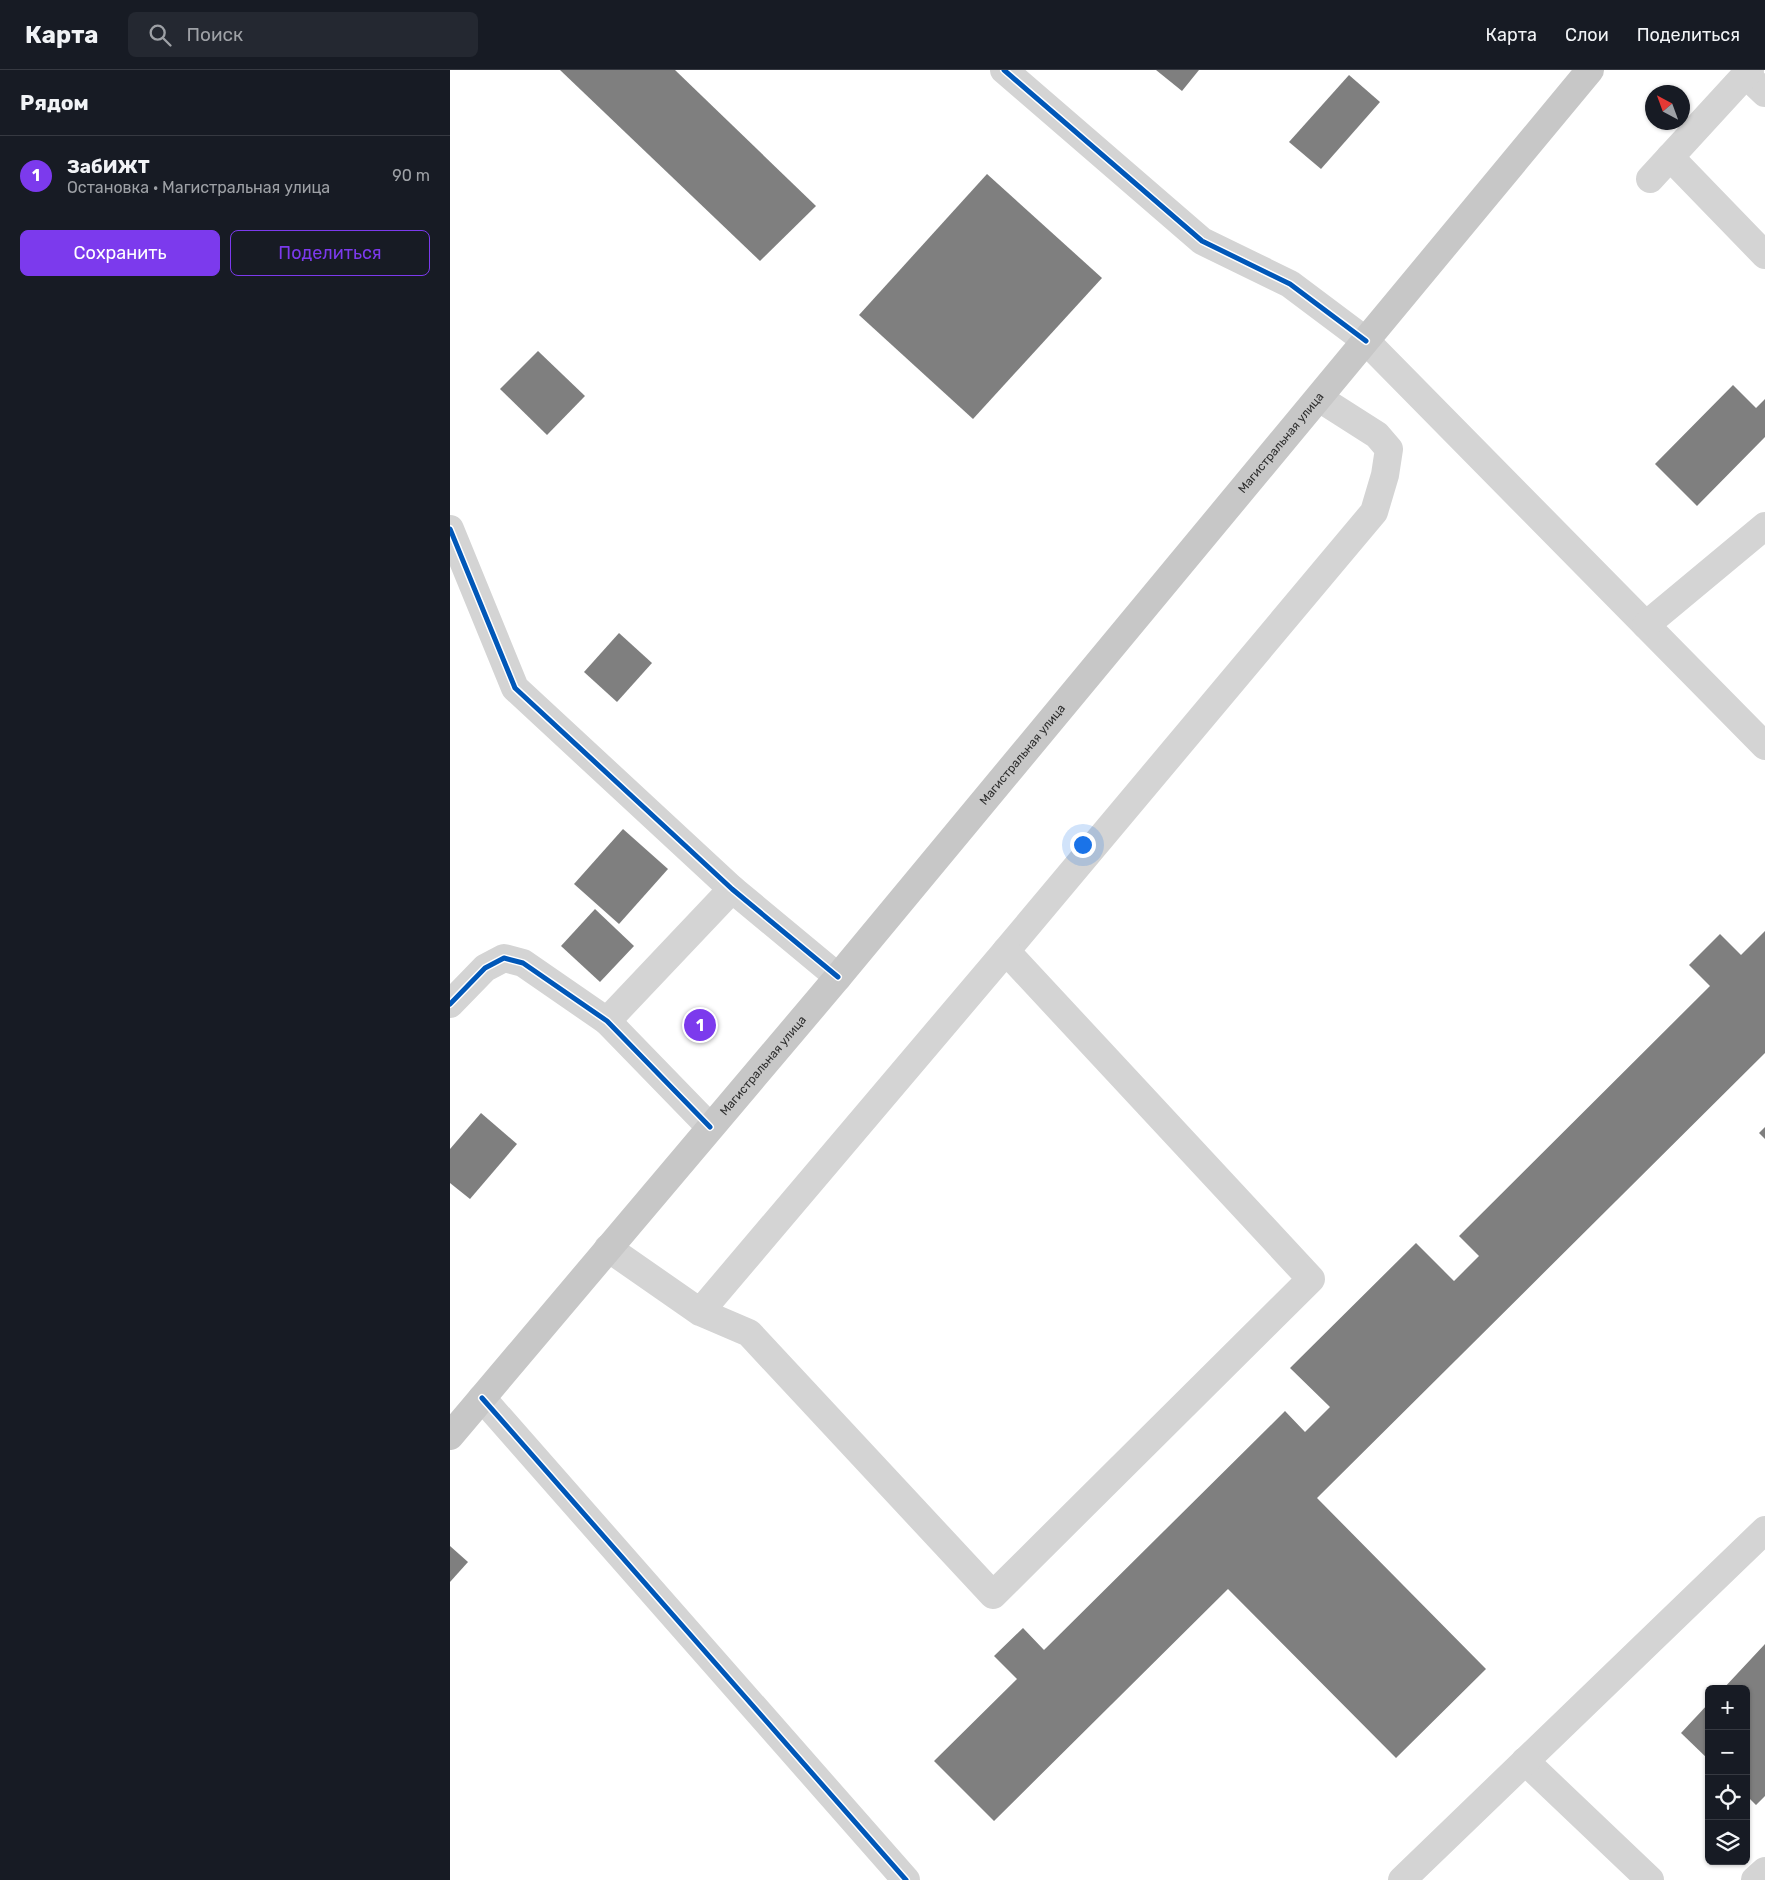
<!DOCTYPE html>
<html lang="ru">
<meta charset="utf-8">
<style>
body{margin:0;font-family:Rubik,sans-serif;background:#242831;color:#f1f3f6}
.controls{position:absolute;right:15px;bottom:15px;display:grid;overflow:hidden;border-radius:8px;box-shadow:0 1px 4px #0004}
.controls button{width:45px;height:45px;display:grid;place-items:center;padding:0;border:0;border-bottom:1px solid #363941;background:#171b24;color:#f1f3f6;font:25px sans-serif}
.compass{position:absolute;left:1195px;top:15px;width:45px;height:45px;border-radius:50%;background:#171b24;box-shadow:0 1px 4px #0004;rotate:319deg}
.you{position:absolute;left:632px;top:774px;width:18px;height:18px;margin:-12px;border:4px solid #fff;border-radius:50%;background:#1a73e8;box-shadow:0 0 0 8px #1a73e833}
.badge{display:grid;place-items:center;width:32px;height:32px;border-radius:50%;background:#7c3aed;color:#fff;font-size:16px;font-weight:700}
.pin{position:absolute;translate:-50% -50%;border:2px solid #fff;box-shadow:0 1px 5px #0006}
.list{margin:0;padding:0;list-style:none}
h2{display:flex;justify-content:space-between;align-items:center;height:65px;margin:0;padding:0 20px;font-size:21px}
h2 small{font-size:16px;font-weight:400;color:#9ea1a6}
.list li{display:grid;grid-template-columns:32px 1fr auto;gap:15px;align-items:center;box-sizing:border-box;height:80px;padding:0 20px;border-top:1px solid #363941}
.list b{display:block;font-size:19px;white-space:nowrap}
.list p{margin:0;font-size:16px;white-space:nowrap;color:#9ea1a6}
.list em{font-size:16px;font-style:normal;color:#9ea1a6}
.actions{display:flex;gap:10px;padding:15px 20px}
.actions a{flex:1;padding:11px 0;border:1px solid #7c3aed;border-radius:8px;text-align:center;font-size:18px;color:#7c3aed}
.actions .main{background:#7c3aed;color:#fff}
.icon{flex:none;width:28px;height:28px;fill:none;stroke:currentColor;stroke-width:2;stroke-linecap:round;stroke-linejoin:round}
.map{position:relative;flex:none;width:1315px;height:1810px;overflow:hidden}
header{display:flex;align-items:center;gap:30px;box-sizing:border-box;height:70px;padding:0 25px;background:#171b24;border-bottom:1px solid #363941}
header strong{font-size:24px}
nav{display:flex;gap:28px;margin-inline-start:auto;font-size:18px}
.search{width:350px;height:45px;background:#242831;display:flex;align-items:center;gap:12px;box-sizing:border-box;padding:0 18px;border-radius:8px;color:#9ea1a6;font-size:19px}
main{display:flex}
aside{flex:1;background:#171b24}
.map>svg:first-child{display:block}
.building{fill:#7f7f7f}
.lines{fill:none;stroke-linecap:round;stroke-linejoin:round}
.minor{stroke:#d4d4d4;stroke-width:28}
.major{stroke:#c7c7c7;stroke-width:28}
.cycleway-casing{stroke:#fff;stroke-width:8}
.cycleway{stroke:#0057b8;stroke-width:5}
.labels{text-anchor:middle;stroke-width:5;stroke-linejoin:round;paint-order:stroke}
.street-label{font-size:12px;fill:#2f2f2f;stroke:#fff}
</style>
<header>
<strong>Карта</strong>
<div class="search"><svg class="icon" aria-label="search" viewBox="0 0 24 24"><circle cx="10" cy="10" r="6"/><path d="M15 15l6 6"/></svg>Поиск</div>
<nav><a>Карта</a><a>Слои</a><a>Поделиться</a></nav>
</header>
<main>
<aside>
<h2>Рядом<small></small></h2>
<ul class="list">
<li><span class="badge">1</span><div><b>ЗабИЖТ</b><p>Остановка · Магистральная улица</p></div><em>90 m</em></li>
</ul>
<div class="actions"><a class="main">Сохранить</a><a>Поделиться</a></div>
</aside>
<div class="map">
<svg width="1315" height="1810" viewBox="0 0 1315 1810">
<rect width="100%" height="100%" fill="#fff"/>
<g class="building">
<path d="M 110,0 L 225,0 L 366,136 L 310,191 Z"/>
<path d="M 706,0 L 749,0 L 732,21 Z"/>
<path d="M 899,5 L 930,32 L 871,99 L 839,72 Z"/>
<path d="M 537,104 L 652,208 L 523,349 L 409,245 Z"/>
<path d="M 88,281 L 135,326 L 97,365 L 50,319 Z"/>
<path d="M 1283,315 L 1306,338 L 1315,329 L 1315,367 L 1247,436 L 1205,394 Z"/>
<path d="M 169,563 L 202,593 L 167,632 L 134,602 Z"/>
<path d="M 173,759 L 218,799 L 169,854 L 124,814 Z"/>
<path d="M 145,839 L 184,876 L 150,912 L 111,876 Z"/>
<path d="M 1315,861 L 1315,983 L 867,1428 L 1036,1599 L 946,1688 L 778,1519 L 544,1751 L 484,1691 L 567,1609 L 544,1586 L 573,1558 L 594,1580 L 835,1341 L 855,1362 L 880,1337 L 840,1298 L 966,1173 L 1004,1211 L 1029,1186 L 1009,1166 L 1260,916 L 1239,895 L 1270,864 L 1291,885 Z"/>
<path d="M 31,1043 L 67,1074 L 20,1129 L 0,1113 L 0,1079 Z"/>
<path d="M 1315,1057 L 1315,1069 L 1309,1063 Z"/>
<path d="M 0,1476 L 18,1492 L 0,1512 Z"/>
<path d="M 1315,1574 L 1315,1726 L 1306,1735 L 1296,1725 L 1296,1619 L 1273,1619 Z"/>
<path d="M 1259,1633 L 1259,1690 L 1231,1663 Z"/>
</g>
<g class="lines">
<g class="minor">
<path d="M 554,0 L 752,171 L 840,214 L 916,271 L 1315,676"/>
<path d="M 1296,5 L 1315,23"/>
<path d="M 1220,87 L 1315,185"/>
<path d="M 1200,109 L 1300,0"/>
<path d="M 0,459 L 65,618 L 282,819 L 388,907"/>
<path d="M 1196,555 L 1315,456"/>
<path d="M 556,881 L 924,442 L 935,405 L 939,379 L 927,365 L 869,328"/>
<path d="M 0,934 L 35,898 L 54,888 L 73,893 L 157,951 L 260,1057"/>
<path d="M 157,951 L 282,819"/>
<path d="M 158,1178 L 250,1242 L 299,1263 L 543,1525 L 861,1209 L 556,881 L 250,1242"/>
<path d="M 32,1328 L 456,1810"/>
<path d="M 1075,1691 L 1200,1810"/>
<path d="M 952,1810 L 1315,1460"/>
<path d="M 1305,1810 L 1315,1801"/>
</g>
<path class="major" id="s1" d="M 0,1366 L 388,907 L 1140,0"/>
<defs>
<g id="cycleway">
<path d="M 554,0 L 752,171 L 840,214 L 916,271"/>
<path d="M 0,459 L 65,618 L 282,819 L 388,907"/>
<path d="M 0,934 L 35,898 L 54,888 L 73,893 L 157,951 L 260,1057"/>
<path d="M 32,1328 L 456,1810"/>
</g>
</defs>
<use href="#cycleway" class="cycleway-casing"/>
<use href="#cycleway" class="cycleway"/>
</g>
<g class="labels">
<g class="street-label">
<text dy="4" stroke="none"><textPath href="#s1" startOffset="1295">Магистральная улица</textPath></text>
<text dy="4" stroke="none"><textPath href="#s1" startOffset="890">Магистральная улица</textPath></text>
<text dy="4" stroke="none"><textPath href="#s1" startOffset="485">Магистральная улица</textPath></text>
</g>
</g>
</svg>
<div class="controls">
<button>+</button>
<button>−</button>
<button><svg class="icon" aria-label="locate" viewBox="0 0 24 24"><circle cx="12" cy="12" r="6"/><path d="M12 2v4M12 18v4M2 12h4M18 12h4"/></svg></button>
<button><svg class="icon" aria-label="layers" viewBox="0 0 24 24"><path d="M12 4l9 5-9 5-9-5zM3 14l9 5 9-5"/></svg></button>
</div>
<svg class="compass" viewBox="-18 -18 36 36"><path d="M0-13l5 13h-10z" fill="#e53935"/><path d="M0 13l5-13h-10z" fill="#9ea1a6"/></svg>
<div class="you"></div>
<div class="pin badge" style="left:250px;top:955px">1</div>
</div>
</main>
